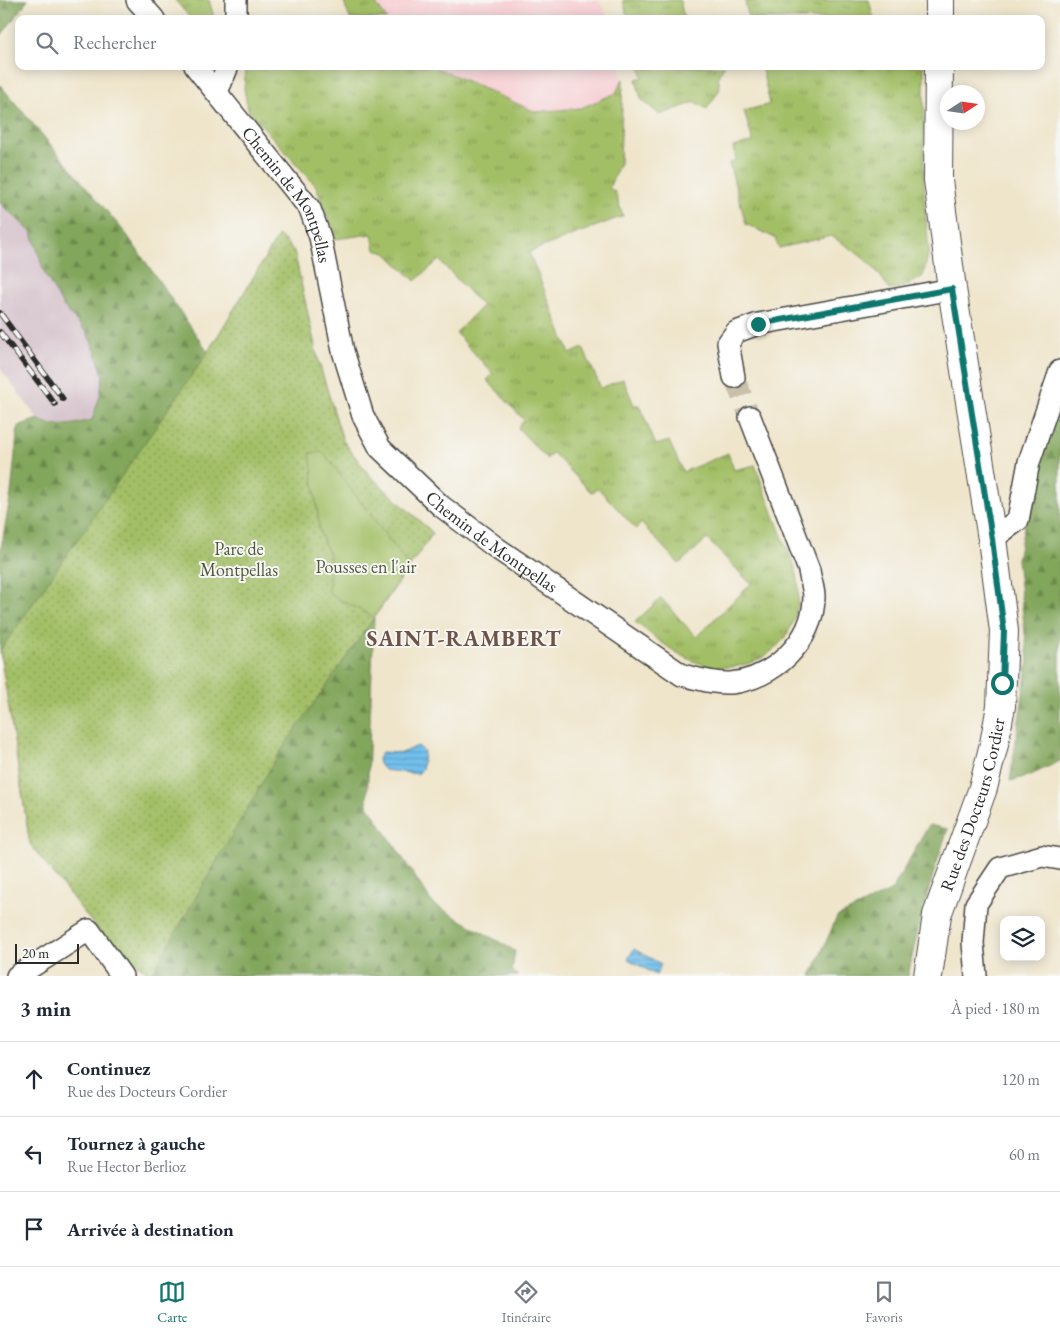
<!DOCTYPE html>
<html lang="fr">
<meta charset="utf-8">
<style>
body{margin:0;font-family:"EB Garamond",serif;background:#f2f2f3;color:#1f2937}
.controls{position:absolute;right:15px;bottom:15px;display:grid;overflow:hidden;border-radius:10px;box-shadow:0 2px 12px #0003}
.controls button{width:45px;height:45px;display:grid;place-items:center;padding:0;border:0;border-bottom:1px solid #e0e1e3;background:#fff;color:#1f2937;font:25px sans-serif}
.compass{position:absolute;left:940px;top:85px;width:45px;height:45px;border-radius:50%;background:#fff;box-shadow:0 2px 12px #0003;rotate:78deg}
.scale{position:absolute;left:15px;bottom:12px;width:64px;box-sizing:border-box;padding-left:5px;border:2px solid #2b2b2b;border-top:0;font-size:14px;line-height:18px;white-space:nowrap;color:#2b2b2b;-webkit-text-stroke:4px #f6f6f2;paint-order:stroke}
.stop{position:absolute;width:15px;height:15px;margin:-11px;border:4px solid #0f766e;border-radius:50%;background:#fff}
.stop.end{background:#0f766e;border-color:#fff;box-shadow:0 1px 5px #0008}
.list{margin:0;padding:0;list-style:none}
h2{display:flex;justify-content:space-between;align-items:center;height:65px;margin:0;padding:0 20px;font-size:21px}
h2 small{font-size:16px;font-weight:400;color:#747a83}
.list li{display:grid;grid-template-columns:32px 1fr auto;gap:15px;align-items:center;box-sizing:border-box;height:75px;padding:0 20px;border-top:1px solid #e0e1e3}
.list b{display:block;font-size:19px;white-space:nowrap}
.list p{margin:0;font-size:16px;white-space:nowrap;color:#747a83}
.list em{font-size:16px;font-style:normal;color:#747a83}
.icon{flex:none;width:28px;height:28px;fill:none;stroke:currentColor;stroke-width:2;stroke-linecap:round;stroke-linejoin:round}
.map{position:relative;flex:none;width:1060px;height:976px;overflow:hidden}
.search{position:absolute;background:#fff;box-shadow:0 2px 12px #0003;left:15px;right:15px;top:15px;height:55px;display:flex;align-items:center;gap:12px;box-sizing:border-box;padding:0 18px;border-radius:10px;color:#747a83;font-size:19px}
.sheet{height:290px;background:#fff}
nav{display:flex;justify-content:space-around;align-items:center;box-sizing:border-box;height:70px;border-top:1px solid #e0e1e3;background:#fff;font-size:14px;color:#747a83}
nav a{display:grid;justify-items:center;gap:2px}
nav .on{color:#0f766e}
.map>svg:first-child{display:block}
.built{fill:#f7cfd4}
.railway{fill:#d2bdc8}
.grass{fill:url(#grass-tufts);stroke:#677548}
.forest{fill:url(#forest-firs);stroke:#566843}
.park{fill:url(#park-dots);stroke:#677548}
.garden{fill:#a3bf66;stroke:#677548}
.water{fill:url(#water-rules);stroke:#4e768c}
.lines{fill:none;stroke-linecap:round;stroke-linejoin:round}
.street-tunnel{stroke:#c8c0ab;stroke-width:21;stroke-dasharray:21 11;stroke-linecap:butt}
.street-casing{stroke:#484743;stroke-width:24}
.secondary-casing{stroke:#484743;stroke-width:30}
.street{stroke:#fff;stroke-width:21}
.secondary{stroke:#fff;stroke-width:28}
.rail-casing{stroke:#2b2b2b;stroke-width:5.5}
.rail{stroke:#f6f6f2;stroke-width:4;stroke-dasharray:11;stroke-linecap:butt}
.route{stroke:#0f766e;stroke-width:6}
.labels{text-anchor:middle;stroke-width:4;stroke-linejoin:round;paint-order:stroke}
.street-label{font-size:18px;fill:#2b2b2b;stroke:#f6f6f2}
.park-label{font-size:18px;fill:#4f573d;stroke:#f6f6f2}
.district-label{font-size:22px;font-weight:bold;letter-spacing:1px;fill:#6f5347;stroke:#f6f6f2}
</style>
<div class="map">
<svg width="1060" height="976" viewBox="0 0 1060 976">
<defs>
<pattern id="grass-tufts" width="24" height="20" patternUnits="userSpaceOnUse" patternTransform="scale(1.25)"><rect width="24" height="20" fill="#a3bf66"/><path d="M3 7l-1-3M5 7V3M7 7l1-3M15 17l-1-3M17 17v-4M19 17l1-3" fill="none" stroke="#859b54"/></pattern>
<pattern id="forest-firs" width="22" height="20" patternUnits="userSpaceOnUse" patternTransform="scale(1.25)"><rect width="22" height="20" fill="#82a65b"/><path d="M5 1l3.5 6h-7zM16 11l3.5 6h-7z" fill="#6b874b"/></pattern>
<pattern id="park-dots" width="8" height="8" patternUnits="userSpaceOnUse" patternTransform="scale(1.25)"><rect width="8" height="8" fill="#a3bf66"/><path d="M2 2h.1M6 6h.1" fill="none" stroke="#859b54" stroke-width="1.8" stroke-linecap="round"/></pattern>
<pattern id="water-rules" width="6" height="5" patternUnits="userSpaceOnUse" patternTransform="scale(1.25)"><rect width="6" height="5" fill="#72c0ed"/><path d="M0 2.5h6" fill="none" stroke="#5e9cc0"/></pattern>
</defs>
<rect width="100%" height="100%" fill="#f6f6f2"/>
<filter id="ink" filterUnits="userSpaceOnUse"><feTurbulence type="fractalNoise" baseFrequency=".02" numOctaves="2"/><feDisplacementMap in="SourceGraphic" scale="10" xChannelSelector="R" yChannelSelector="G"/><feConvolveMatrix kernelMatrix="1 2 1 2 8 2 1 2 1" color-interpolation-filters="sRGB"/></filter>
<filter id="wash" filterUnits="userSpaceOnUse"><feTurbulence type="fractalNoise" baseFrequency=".0096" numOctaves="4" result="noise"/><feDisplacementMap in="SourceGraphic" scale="20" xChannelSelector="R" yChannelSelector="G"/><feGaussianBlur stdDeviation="1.12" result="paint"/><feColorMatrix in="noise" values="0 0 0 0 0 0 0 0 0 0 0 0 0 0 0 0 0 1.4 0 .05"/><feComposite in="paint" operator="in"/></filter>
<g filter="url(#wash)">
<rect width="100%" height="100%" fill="#efe5cb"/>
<g class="built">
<path d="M 373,0 L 596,0 L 604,7 L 607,19 L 387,19 Z"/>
<path d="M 433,66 L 620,66 L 623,79 L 616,93 L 581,108 L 536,112 Z"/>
</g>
<path class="railway" d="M 0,203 L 32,233 L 44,272 L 63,306 L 87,333 L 95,350 L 103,375 L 100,395 L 92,420 L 61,426 L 46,424 L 38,419 L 0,368 Z"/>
<g class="grass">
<path d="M 175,0 L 209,0 L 214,17 L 222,19 L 191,19 Z"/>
<path d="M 343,0 L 373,0 L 387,19 L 350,19 Z"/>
<path d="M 623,0 L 680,0 L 684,19 L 628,19 Z"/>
<path d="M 869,0 L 874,19 L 749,19 L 745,1 Z"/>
<path d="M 246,66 L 433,66 L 536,112 L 581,108 L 616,93 L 623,79 L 620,163 L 609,188 L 615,192 L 623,216 L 529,252 L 570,354 L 583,348 L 601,388 L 623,379 L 634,405 L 639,405 L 656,445 L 669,441 L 683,472 L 728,453 L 734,470 L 755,465 C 764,490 774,515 783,539 C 789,553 797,568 798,582 C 805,639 756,679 702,664 C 677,657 655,637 635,622 L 661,598 L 696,637 L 751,584 L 707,539 L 679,564 L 641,523 L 636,529 L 598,488 L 592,493 L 553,453 L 547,459 L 518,428 L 524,420 L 487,380 L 493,374 L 456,333 L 482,306 L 439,260 L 415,281 L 386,253 L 375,250 L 372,234 L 335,239 L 316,186 L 248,110 L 244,89 Z"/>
<path d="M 640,66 L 724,66 L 718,76 L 720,89 L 707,109 L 695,102 L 660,115 L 641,99 L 636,79 L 643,77 Z"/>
<path d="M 761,66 L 924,66 L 924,199 L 929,251 L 923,276 L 906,286 L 889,290 C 876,264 855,251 831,236 L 779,248 L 775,238 L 746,224 L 729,163 L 736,160 L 733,147 L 753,142 L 744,111 L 770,104 Z"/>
</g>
<g class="forest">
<path d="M 0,0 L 28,0 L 0,37 Z"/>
<path d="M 0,85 L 127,235 L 208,352 L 279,235 L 294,251 L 318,360 L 343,441 L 369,475 L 433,533 L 374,617 L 367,804 L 433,904 L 515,951 L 512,970 L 518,976 L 152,976 L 98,930 L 30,844 L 0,649 L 0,554 L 11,493 L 18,426 L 38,419 C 55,430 74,424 92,420 L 100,395 L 103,375 L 95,350 L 87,333 L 63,306 L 44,272 L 32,233 L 0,203 Z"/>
<path d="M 1060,397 L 1060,761 L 1031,775 L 1010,781 L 1028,660 L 1017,559 L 1036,474 Z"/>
<path d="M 929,825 L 948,829 C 931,877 918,926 908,976 L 811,976 L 837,917 L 892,890 Z"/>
</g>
<path class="park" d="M 279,235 L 294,251 L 318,360 L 343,441 L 369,475 L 433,533 L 278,755 L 151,975 L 98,930 L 30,844 L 0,651 L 208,352 Z"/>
<path class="garden" d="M 323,452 L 409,566 L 374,617 L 329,594 L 330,557 L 320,532 L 310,453 Z"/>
<g class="water">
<path d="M 418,746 L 424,751 L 422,769 L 418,774 L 384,770 L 379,764 L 378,759 L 382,752 L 401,753 Z"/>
<path d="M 634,949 L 661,964 L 656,975 L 628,959 Z"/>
</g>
</g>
<g filter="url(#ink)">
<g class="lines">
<path class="street-tunnel" d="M 734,377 L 750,417"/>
<defs>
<g id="street">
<path d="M 137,0 L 154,19"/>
<path d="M 236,0 L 236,19"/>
<path id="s1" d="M 195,66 L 310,209 L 320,237 L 343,351 L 363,416 L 380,448 L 441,506 L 498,549 L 682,675 C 698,679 714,684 731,683 C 773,679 814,641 814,597 C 814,588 810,579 809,570 L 750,417"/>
<path d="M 217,92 L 228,66"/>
<path d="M 734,377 L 728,343 L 736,332 L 758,324 L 952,289"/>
<path d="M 992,539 L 1018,520 L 1029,462 L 1060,371"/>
<path d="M 17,976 L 89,930 L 122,976"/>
<path d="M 976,976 L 973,943 L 976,904 L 1000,868 L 1042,856 L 1060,859"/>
</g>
<g id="secondary">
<path d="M 940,19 L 940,0"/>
<path id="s2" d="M 928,976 L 937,915 L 983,788 L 994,744 L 1001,706 L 1004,631 L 992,539 L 952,289 L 938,180 L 939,66"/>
</g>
</defs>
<use href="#street" class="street-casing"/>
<use href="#secondary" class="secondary-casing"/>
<use href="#street" class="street"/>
<use href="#secondary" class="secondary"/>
<defs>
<g id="rail">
<path d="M 0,313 L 63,399"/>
<path d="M 0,332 L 55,404"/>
</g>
</defs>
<use href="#rail" class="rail-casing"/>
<use href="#rail" class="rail"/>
</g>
</g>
<g class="lines" filter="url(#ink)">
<path class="route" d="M 758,324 L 952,289 L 992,539 L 1004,631 L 1002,683"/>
</g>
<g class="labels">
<g class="street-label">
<text dy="6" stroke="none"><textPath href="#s1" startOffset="160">Chemin de Montpellas</textPath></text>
<text dy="6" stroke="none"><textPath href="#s1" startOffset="580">Chemin de Montpellas</textPath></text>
<text dy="6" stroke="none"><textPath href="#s2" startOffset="178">Rue des Docteurs Cordier</textPath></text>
</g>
<g class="park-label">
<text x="239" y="555">Parc de<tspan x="239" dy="21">Montpellas</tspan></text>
<text x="366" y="573">Pousses en l'air</text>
</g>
<g class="district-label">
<text x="464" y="646">SAINT-RAMBERT</text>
</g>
</g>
</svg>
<div class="controls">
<button><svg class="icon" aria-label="layers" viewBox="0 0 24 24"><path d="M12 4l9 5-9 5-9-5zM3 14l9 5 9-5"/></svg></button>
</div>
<svg class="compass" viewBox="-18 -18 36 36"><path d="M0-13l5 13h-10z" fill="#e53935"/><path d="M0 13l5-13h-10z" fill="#747a83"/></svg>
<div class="scale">20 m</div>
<div class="stop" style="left:1002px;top:683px"></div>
<div class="stop end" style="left:758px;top:324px"></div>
<div class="search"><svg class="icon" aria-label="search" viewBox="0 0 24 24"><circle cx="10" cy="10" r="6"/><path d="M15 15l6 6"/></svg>Rechercher</div>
</div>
<section class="sheet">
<h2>3 min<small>À pied · 180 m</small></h2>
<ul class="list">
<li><svg class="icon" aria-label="ahead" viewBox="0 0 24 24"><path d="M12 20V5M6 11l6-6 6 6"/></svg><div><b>Continuez</b><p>Rue des Docteurs Cordier</p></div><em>120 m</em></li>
<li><svg class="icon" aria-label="left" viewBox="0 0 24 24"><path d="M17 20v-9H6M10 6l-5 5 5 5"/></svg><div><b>Tournez à gauche</b><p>Rue Hector Berlioz</p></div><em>60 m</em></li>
<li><svg class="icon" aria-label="arrive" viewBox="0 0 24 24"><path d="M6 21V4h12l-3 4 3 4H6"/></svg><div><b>Arrivée à destination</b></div></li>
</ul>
</section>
<nav>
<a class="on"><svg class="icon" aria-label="map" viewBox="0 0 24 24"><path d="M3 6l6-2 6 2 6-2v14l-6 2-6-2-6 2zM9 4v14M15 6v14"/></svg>Carte</a>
<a><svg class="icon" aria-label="directions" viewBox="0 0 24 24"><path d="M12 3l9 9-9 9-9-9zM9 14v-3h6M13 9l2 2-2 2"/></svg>Itinéraire</a>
<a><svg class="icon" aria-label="saved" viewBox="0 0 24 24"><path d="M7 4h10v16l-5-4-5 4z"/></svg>Favoris</a>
</nav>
